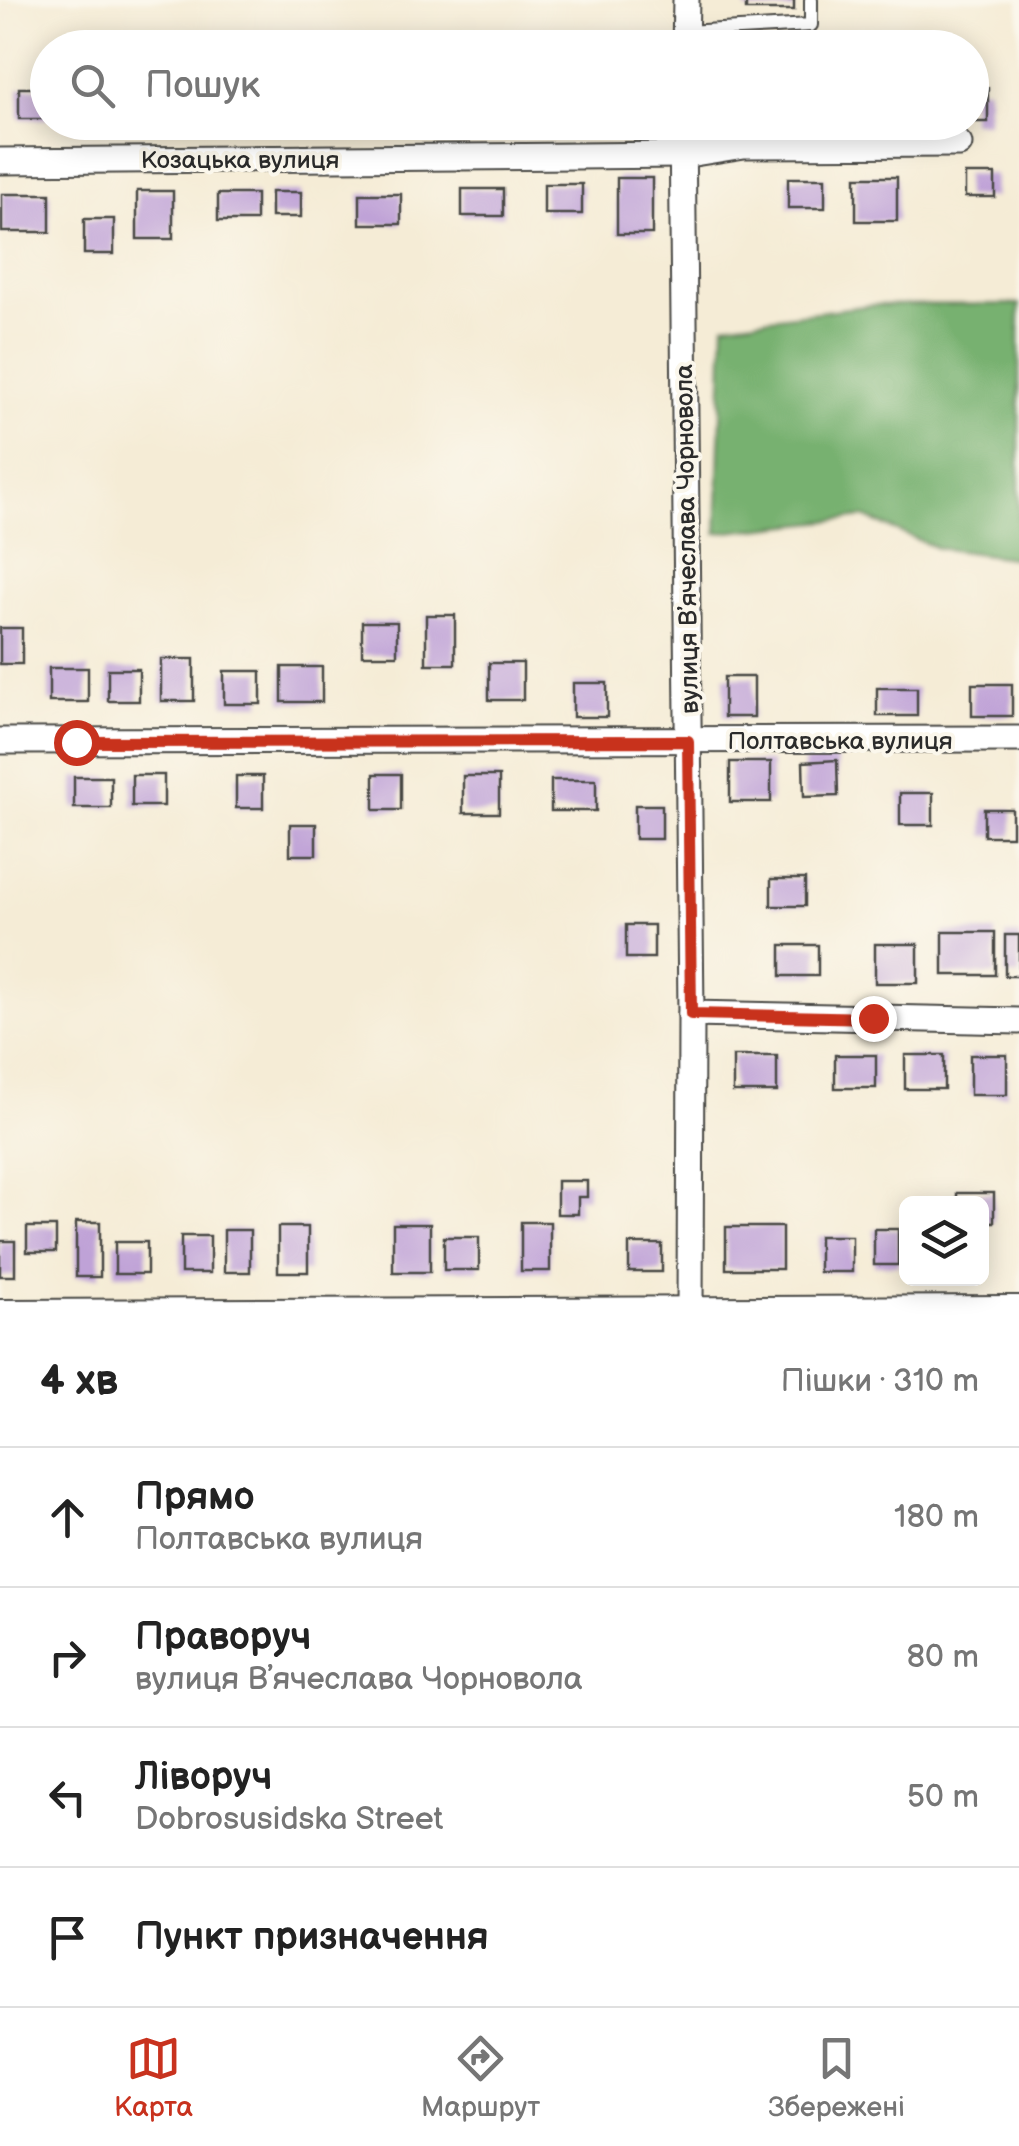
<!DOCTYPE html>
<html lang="uk">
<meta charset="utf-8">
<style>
body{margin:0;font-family:"Balsamiq Sans",sans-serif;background:#f2f2f2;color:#222}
.controls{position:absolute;right:30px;bottom:30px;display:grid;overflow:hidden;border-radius:15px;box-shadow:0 5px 25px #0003}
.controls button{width:90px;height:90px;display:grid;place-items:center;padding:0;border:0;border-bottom:2px solid #e0e0e0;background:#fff;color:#222;font:50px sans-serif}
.stop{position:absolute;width:30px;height:30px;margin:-22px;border:8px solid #c8321e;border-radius:50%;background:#fff}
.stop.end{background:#c8321e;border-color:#fff;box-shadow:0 2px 10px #0008}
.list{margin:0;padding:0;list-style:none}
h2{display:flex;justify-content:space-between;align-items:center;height:130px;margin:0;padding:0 40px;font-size:42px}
h2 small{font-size:32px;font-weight:400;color:#767676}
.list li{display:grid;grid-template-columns:65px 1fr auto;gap:30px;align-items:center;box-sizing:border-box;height:140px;padding:0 40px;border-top:2px solid #e0e0e0}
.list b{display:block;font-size:38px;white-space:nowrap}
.list p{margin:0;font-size:32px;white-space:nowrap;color:#767676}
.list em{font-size:32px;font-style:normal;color:#767676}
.icon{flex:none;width:55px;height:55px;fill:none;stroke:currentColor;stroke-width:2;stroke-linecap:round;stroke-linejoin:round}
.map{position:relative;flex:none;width:1019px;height:1316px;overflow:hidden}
.search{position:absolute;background:#fff;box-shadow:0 5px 25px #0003;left:30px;right:30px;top:30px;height:110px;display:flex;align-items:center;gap:25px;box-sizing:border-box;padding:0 35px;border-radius:55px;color:#767676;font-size:38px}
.sheet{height:690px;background:#fff}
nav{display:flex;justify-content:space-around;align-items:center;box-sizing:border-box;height:140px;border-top:2px solid #e0e0e0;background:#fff;font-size:28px;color:#767676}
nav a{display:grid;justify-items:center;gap:5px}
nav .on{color:#c8321e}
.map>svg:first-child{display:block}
.forest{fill:#77b16f;stroke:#516e4d;stroke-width:2.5}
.building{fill:#bfa2d7}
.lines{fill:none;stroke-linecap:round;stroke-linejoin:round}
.service-casing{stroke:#494845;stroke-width:16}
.minor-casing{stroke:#494845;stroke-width:29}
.tertiary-casing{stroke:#494845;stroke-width:34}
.service{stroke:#fff;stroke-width:12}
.minor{stroke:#fff;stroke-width:25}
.tertiary{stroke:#fff;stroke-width:30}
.route{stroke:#c8321e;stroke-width:12}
.labels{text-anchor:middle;stroke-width:8;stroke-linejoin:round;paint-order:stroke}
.street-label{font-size:25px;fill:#2b2b2b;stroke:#fbf7ec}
</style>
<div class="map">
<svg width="1019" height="1316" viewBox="0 0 1019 1316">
<rect width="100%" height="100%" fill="#fbf7ec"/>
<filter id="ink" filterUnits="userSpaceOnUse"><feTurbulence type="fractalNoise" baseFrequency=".01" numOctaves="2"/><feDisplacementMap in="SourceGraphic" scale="20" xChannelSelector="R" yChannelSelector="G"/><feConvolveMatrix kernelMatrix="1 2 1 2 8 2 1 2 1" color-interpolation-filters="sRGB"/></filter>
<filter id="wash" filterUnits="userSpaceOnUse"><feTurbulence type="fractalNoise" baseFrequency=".0048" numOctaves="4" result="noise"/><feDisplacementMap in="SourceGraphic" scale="40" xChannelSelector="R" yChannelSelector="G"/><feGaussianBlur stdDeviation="2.25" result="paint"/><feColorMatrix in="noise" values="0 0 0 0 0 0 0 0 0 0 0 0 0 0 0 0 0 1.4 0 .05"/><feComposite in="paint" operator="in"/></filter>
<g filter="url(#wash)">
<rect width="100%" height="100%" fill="#f5ecd6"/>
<path class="forest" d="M 1019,304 L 1019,559 L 937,548 L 864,517 L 717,533 L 724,324 L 873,305 Z"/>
<g id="blocks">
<g class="building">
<rect x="746" y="0" width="48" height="10"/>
<rect x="19" y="88" width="29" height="31"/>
<rect x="972" y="88" width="16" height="34"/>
<rect x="965" y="174" width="30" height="23"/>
<rect x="856" y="177" width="41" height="44"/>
<rect x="617" y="178" width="35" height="56"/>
<rect x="788" y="178" width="37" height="30"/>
<rect x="544" y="184" width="38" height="30"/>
<rect x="462" y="189" width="41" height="27"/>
<rect x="137" y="191" width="36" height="48"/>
<rect x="271" y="192" width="30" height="25"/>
<rect x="2" y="194" width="48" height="38"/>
<rect x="218" y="194" width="38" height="27"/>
<rect x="360" y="194" width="41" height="30"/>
<rect x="84" y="219" width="30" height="35"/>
<rect x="426" y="615" width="29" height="49"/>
<rect x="362" y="622" width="35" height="33"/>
<rect x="0" y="628" width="22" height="36"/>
<rect x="161" y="659" width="33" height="42"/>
<rect x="489" y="663" width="34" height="37"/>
<rect x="282" y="667" width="40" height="35"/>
<rect x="49" y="668" width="39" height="34"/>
<rect x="108" y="669" width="31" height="32"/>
<rect x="224" y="671" width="37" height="33"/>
<rect x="724" y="677" width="30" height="40"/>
<rect x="573" y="683" width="34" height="34"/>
<rect x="972" y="684" width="40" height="32"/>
<rect x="877" y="688" width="40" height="28"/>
<path d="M 837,760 L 838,796 L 804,797 L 803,762 Z"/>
<rect x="730" y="762" width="41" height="40"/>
<rect x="374" y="774" width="27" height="36"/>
<rect x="132" y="775" width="32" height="31"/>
<rect x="236" y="776" width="27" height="32"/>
<rect x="463" y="776" width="36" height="37"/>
<rect x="74" y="777" width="37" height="31"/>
<rect x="551" y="780" width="45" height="31"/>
<rect x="900" y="793" width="33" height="32"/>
<rect x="635" y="805" width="27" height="34"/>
<rect x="984" y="809" width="28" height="27"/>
<rect x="290" y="824" width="26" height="31"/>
<rect x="771" y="879" width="34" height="27"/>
<rect x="626" y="925" width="28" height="33"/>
<rect x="943" y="932" width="52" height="43"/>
<rect x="1005" y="935" width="14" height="41"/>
<rect x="875" y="944" width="43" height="39"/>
<rect x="781" y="945" width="37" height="31"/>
<rect x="835" y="1055" width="41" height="33"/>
<rect x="905" y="1055" width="39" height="34"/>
<rect x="970" y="1055" width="37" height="40"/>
<rect x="733" y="1056" width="44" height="36"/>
<path d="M 557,1181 L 587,1181 L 587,1197 L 578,1197 L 578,1214 L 557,1214 Z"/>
<path d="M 957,1193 L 994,1193 L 994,1222 L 982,1222 L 982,1204 L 957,1204 Z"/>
<rect x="76" y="1222" width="24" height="55"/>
<rect x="521" y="1222" width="29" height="49"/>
<rect x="393" y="1224" width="37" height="48"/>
<rect x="27" y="1227" width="29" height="25"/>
<rect x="278" y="1227" width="30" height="45"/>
<rect x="726" y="1227" width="56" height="42"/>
<rect x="874" y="1229" width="24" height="36"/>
<rect x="224" y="1230" width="26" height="42"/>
<rect x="181" y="1236" width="29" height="37"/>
<rect x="819" y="1236" width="33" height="36"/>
<rect x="444" y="1237" width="35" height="33"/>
<rect x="0" y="1241" width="15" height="35"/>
<rect x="115" y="1242" width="32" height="32"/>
<rect x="629" y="1244" width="33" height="28"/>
</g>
</g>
</g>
<g filter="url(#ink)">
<use href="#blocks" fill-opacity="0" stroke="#494845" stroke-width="2.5"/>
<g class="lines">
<defs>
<path id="service" d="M 685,32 L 811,25 L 811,0"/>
<g id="minor">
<path d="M 685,48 L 686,0"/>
<path d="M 682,122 L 691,1014 L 690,1316"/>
<path d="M 0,161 L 682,155 L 744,145 L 959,144"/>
<path d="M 0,741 L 1019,739"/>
<path d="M 691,1014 L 1019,1021"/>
</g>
<path id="tertiary" d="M 0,1315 L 1019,1311"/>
</defs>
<use href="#service" class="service-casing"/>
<use href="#minor" class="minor-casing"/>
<use href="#tertiary" class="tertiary-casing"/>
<use href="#service" class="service"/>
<use href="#minor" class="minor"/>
<use href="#tertiary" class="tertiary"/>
</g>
</g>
<g class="lines" filter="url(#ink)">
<path class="route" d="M 76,742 L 688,741 L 691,1014 L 873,1018"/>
</g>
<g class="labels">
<g class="street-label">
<text x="240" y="168">Козацька вулиця</text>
<text transform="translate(686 539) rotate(-91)" y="9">вулиця Вʼячеслава Чорновола</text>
<text x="840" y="749">Полтавська вулиця</text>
</g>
</g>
</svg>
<div class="controls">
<button><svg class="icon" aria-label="layers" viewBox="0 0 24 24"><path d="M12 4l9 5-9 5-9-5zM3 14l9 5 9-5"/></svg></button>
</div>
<div class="stop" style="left:76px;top:742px"></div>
<div class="stop end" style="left:873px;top:1018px"></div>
<div class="search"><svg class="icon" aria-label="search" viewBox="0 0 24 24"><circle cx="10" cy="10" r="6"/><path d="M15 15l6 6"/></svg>Пошук</div>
</div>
<section class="sheet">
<h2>4 хв<small>Пішки · 310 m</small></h2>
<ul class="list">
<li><svg class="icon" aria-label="ahead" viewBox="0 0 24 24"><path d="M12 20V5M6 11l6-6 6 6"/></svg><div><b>Прямо</b><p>Полтавська вулиця</p></div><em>180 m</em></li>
<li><svg class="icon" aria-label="right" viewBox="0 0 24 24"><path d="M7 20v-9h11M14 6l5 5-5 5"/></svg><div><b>Праворуч</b><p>вулиця Вʼячеслава Чорновола</p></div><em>80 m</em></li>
<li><svg class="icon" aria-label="left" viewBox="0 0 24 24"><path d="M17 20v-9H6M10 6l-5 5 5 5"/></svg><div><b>Ліворуч</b><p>Dobrosusidska Street</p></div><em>50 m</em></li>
<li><svg class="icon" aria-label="arrive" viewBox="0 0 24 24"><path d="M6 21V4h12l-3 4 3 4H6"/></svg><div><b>Пункт призначення</b></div></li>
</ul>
</section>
<nav>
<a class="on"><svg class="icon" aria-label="map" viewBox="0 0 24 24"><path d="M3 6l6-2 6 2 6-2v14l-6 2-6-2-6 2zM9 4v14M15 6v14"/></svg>Карта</a>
<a><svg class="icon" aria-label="directions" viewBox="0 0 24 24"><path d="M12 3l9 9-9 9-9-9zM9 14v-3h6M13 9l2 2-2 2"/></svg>Маршрут</a>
<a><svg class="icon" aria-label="saved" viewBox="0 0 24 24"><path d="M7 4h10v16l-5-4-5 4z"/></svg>Збережені</a>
</nav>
